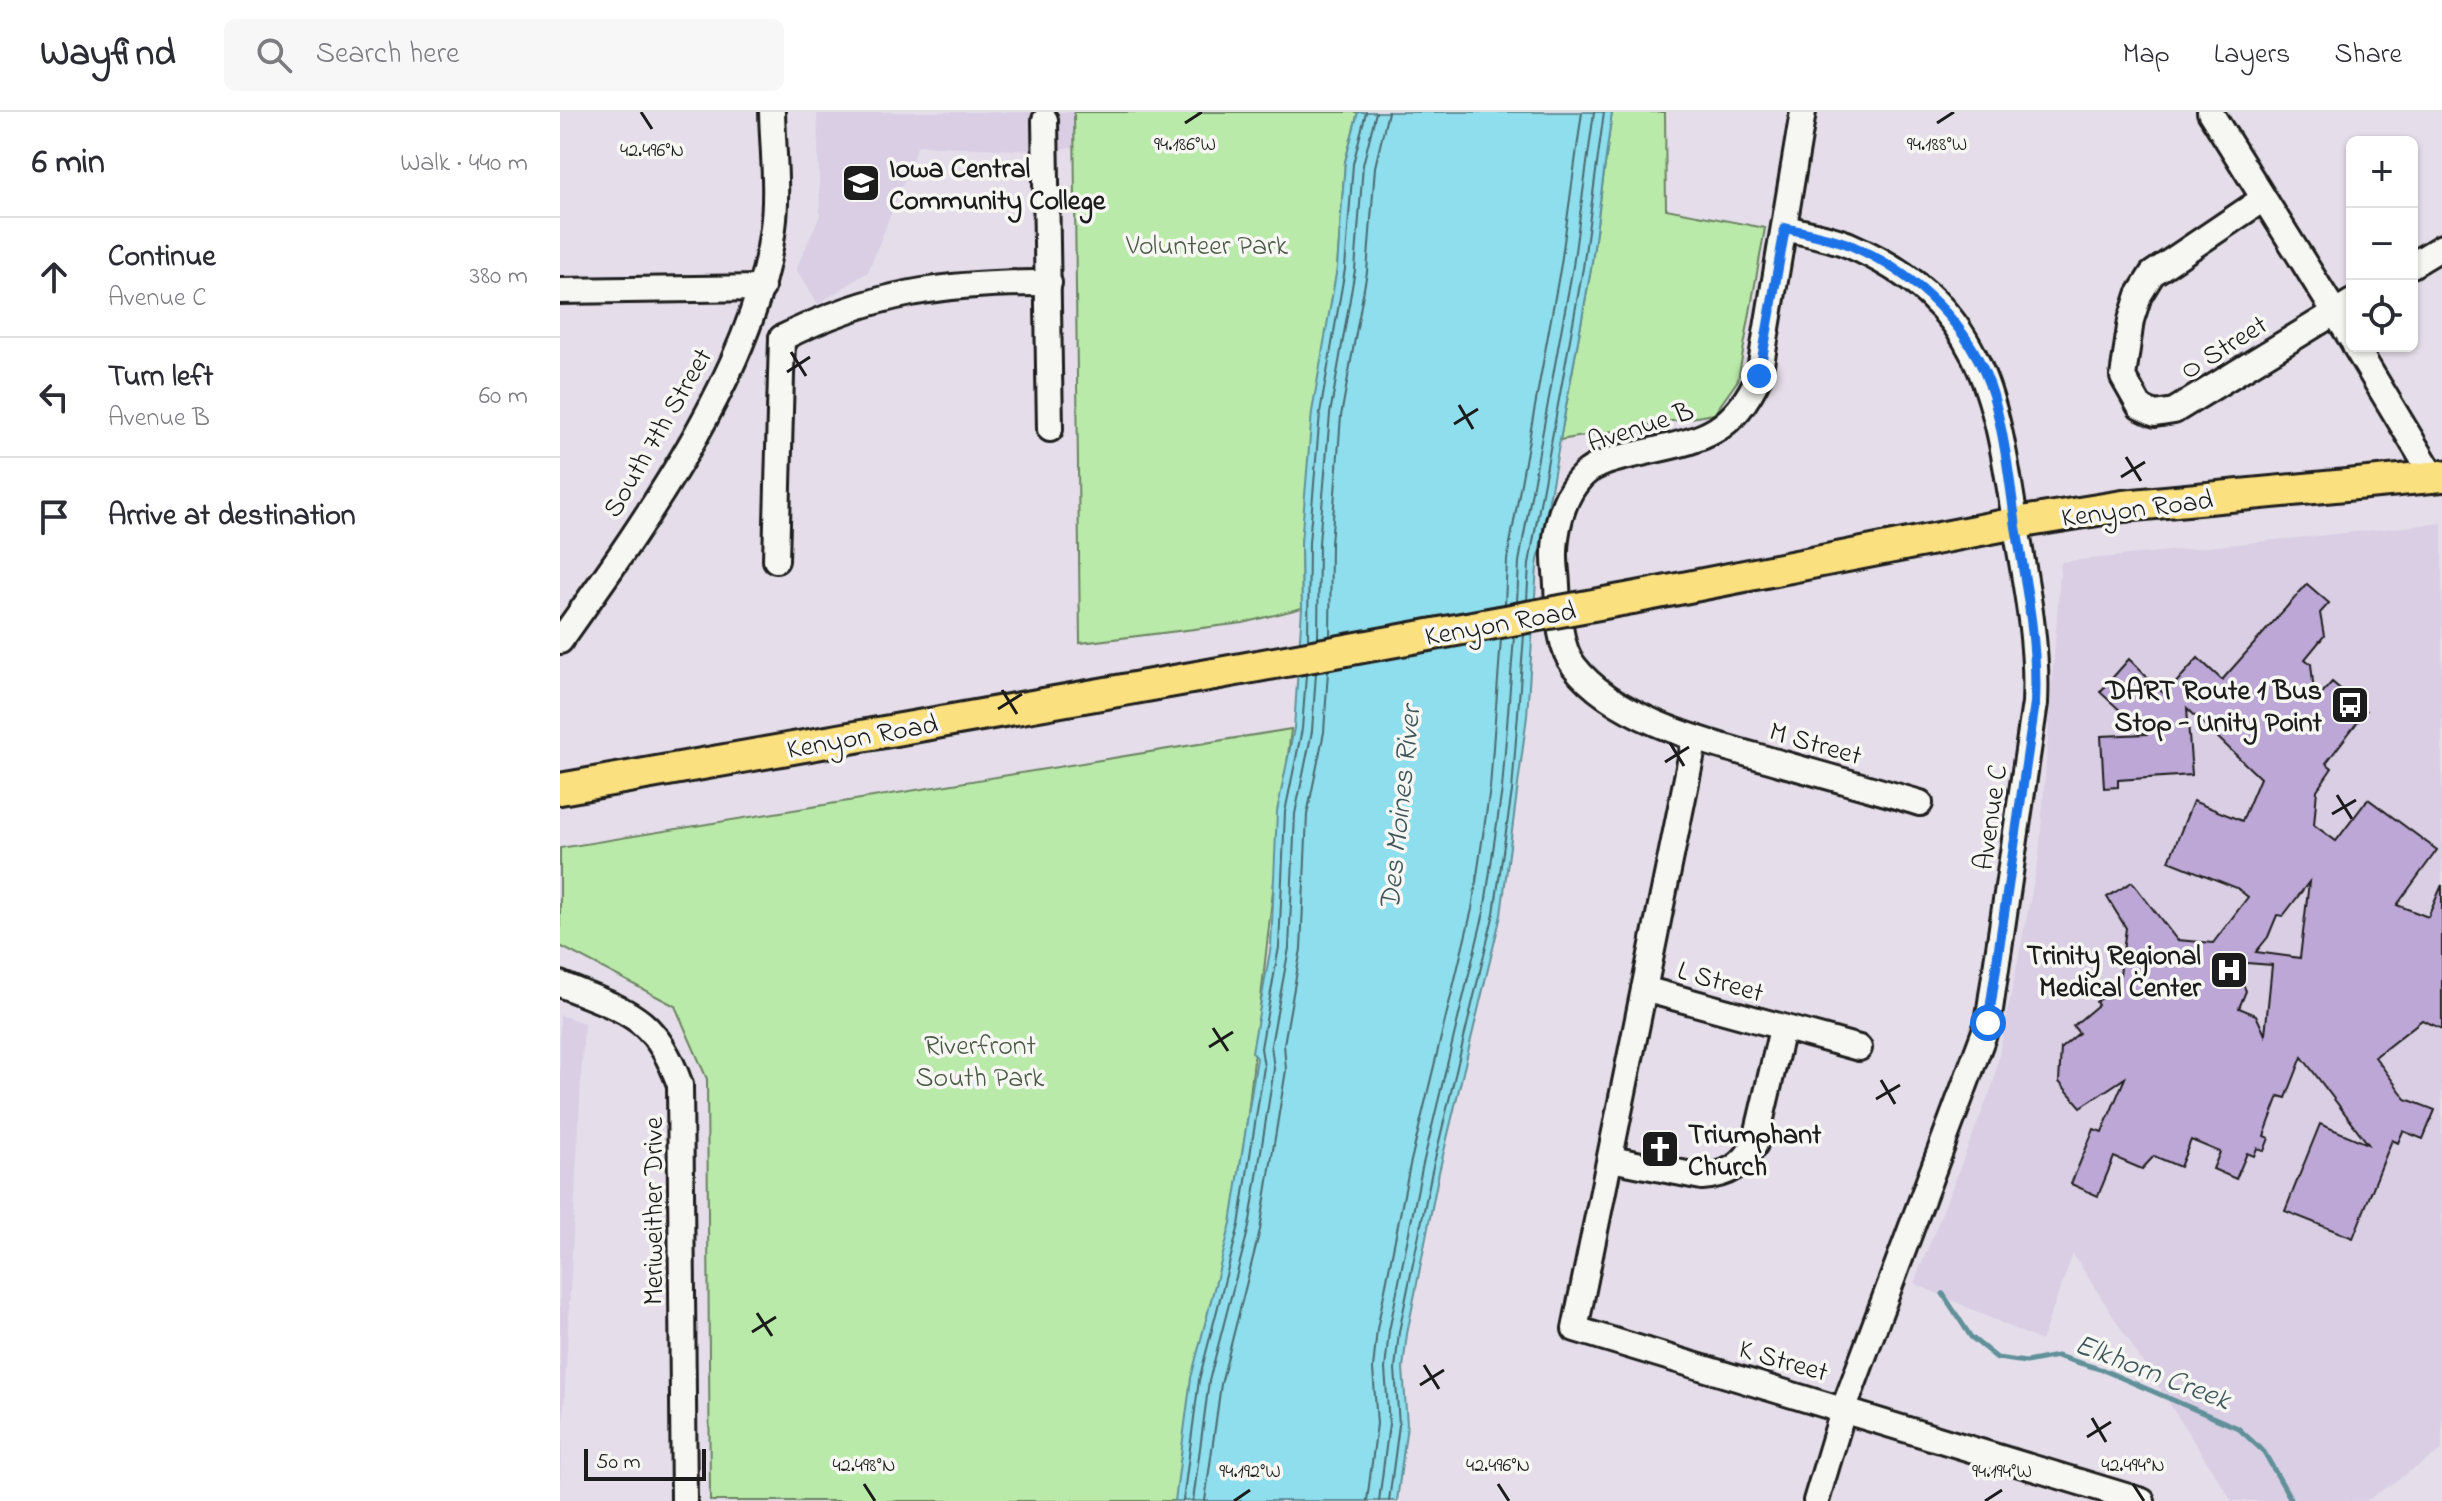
<!DOCTYPE html>
<meta charset="utf-8">
<style>
body{margin:0;font-family:"Indie Flower",sans-serif;background:#f7f7f7;color:#2b2b33}
.controls{position:absolute;right:24px;top:24px;display:grid;overflow:hidden;border-radius:12px;box-shadow:0 2px 6px #0004}
.controls button{width:72px;height:72px;display:grid;place-items:center;padding:0;border:0;border-bottom:2px solid #e1e1e2;background:#fff;color:#2b2b33;font:40px sans-serif}
.scale{position:absolute;left:24px;bottom:20px;width:122px;box-sizing:border-box;padding-left:8px;border:4px solid #1c1c1c;border-top:0;font-size:22px;line-height:28px;white-space:nowrap;color:#1c1c1c;-webkit-text-stroke:6px #f6f6f2;paint-order:stroke}
.stop{position:absolute;width:24px;height:24px;margin:-18px;border:6px solid #1a73e8;border-radius:50%;background:#fff}
.stop.end{background:#1a73e8;border-color:#fff;box-shadow:0 2px 8px #0008}
.list{margin:0;padding:0;list-style:none}
h2{display:flex;justify-content:space-between;align-items:center;height:104px;margin:0;padding:0 32px;font-size:34px}
h2 small{font-size:26px;font-weight:400;color:#7c7c81}
.list li{display:grid;grid-template-columns:52px 1fr auto;gap:24px;align-items:center;box-sizing:border-box;height:120px;padding:0 32px;border-top:2px solid #e1e1e2}
.list b{display:block;font-size:30px;white-space:nowrap}
.list p{margin:0;font-size:26px;white-space:nowrap;color:#7c7c81}
.list em{font-size:26px;font-style:normal;color:#7c7c81}
.icon{flex:none;width:44px;height:44px;fill:none;stroke:currentColor;stroke-width:2;stroke-linecap:round;stroke-linejoin:round}
.map{position:relative;flex:none;width:1882px;height:1389px;overflow:hidden}
header{display:flex;align-items:center;gap:48px;box-sizing:border-box;height:112px;padding:0 40px;background:#fff;border-bottom:2px solid #e1e1e2}
header strong{font-size:38px}
nav{display:flex;gap:44px;margin-inline-start:auto;font-size:28px}
.search{width:560px;height:72px;background:#f7f7f7;display:flex;align-items:center;gap:20px;box-sizing:border-box;padding:0 28px;border-radius:12px;color:#7c7c81;font-size:30px}
main{display:flex}
aside{flex:1;background:#fff}
.map>svg:first-child{display:block}
.built{fill:#d9cee4}
.green{fill:#baeaa9;stroke:#6b8362;stroke-width:2}
.water{fill:#8fdeed;stroke:#619099;stroke-width:2}
.lines{fill:none;stroke-linecap:round;stroke-linejoin:round}
.shore{stroke:#4a6a70;stroke-width:2}
.stream{stroke:#619099;stroke-width:5}
.building{fill:#bda7d6;stroke:#1c1c1c;stroke-width:2;fill-rule:evenodd}
.minor-casing{stroke:#1c1c1c;stroke-width:30}
.major-casing{stroke:#1c1c1c;stroke-width:36}
.minor{stroke:#f6f6f2;stroke-width:24}
.major{stroke:#fbe080;stroke-width:30}
.major-bridge-casing{stroke:#1c1c1c;stroke-width:36;stroke-linecap:butt}
.major-bridge{stroke:#fbe080;stroke-width:30}
.route{stroke:#1a73e8;stroke-width:10}
.ticks{fill:none;stroke:#1c1c1c;stroke-width:3}
.labels{text-anchor:middle;stroke-width:7;stroke-linejoin:round;paint-order:stroke}
.poi-label{font-size:28px;font-weight:bold;fill:#1c1c1c;stroke:#f6f6f2;text-anchor:start}
.park-label{font-size:28px;fill:#4b5a46;stroke:#f6f6f2}
.street-label{font-size:28px;fill:#1c1c1c;stroke:#f6f6f2}
.water-label{font-size:30px;font-style:italic;fill:#3e565b;stroke:#f6f6f2}
.ticks-label{font-size:20px;text-anchor:middle;fill:#1c1c1c;stroke:#f6f6f2;stroke-width:7;stroke-linejoin:round;paint-order:stroke}
</style>
<header>
<strong>Wayfind</strong>
<div class="search"><svg class="icon" aria-label="search" viewBox="0 0 24 24"><circle cx="10" cy="10" r="6"/><path d="M15 15l6 6"/></svg>Search here</div>
<nav><a>Map</a><a>Layers</a><a>Share</a></nav>
</header>
<main>
<aside>
<h2>6 min<small>Walk · 440 m</small></h2>
<ul class="list">
<li><svg class="icon" aria-label="ahead" viewBox="0 0 24 24"><path d="M12 20V5M6 11l6-6 6 6"/></svg><div><b>Continue</b><p>Avenue C</p></div><em>380 m</em></li>
<li><svg class="icon" aria-label="left" viewBox="0 0 24 24"><path d="M17 20v-9H6M10 6l-5 5 5 5"/></svg><div><b>Turn left</b><p>Avenue B</p></div><em>60 m</em></li>
<li><svg class="icon" aria-label="arrive" viewBox="0 0 24 24"><path d="M6 21V4h12l-3 4 3 4H6"/></svg><div><b>Arrive at destination</b></div></li>
</ul>
</aside>
<div class="map">
<svg width="1882" height="1389" viewBox="0 0 1882 1389">
<rect width="100%" height="100%" fill="#e5deea"/>
<filter id="ink" filterUnits="userSpaceOnUse"><feTurbulence type="fractalNoise" baseFrequency=".0125" numOctaves="2"/><feDisplacementMap in="SourceGraphic" scale="16" xChannelSelector="R" yChannelSelector="G"/><feConvolveMatrix kernelMatrix="1 2 1 2 8 2 1 2 1" color-interpolation-filters="sRGB"/></filter>
<g filter="url(#ink)">
<g class="built">
<path d="M 257,0 L 514,0 L 514,36 L 478,39 L 358,33 L 308,160 L 258,192 L 236,157 L 260,103 Z"/>
<path d="M 1882,411 L 1882,1338 L 1806,1389 L 1672,1389 L 1513,1142 L 1481,1229 L 1354,1171 L 1433,972 L 1479,744 L 1501,450 Z"/>
<path d="M 0,903 L 24,911 L 0,1373 Z"/>
</g>
<g class="green">
<path d="M 514,0 L 798,0 L 785,50 L 777,156 L 741,431 L 742,496 L 683,511 L 520,531 Z"/>
<path d="M 1052,0 L 1105,0 L 1106,97 L 1205,116 L 1178,268 L 1154,302 L 1000,328 L 1031,157 Z"/>
<path d="M 731,617 L 687,1011 L 629,1389 L 150,1389 L 147,967 L 115,894 L 0,834 L 0,736 Z"/>
</g>
<path class="water" d="M 798,0 L 1052,0 L 1031,157 L 977,454 L 967,604 L 941,803 L 879,1060 L 847,1222 L 843,1256 L 847,1313 L 837,1389 L 615,1389 L 631,1266 L 671,1111 L 697,946 L 692,940 L 711,834 L 717,699 L 734,616 L 742,496 L 741,431 L 752,300 L 777,156 L 785,50 Z"/>
<g class="lines">
<g class="shore">
<path d="M 967,488 L 969,452 L 1023,156 L 1044,0"/>
<path d="M 957,490 L 959,450 L 1013,154 L 1034,0"/>
<path d="M 945,492 L 947,448 L 1001,152 L 1022,0"/>
<path d="M 770,524 L 771,432 L 781,304 L 807,160 L 815,55 L 828,0"/>
<path d="M 758,526 L 759,431 L 770,302 L 795,158 L 803,53 L 816,0"/>
<path d="M 748,528 L 749,431 L 760,301 L 785,157 L 793,52 L 806,0"/>
<path d="M 623,1389 L 639,1268 L 679,1113 L 704,955 L 701,936 L 719,835 L 725,700 L 742,617 L 746,563"/>
<path d="M 633,1389 L 649,1269 L 689,1115 L 714,957 L 711,933 L 729,836 L 735,702 L 752,619 L 756,561"/>
<path d="M 645,1389 L 661,1272 L 700,1118 L 726,958 L 724,932 L 741,837 L 747,703 L 764,620 L 768,559"/>
<path d="M 807,1389 L 817,1312 L 813,1257 L 817,1217 L 850,1053 L 912,797 L 930,676 L 941,527"/>
<path d="M 819,1389 L 829,1312 L 825,1257 L 829,1219 L 862,1056 L 924,800 L 942,677 L 954,525"/>
<path d="M 829,1389 L 839,1313 L 835,1257 L 839,1220 L 872,1059 L 934,801 L 952,679 L 964,523"/>
</g>
<path class="stream" d="M 1383,1182 L 1411,1225 L 1437,1246 L 1466,1250 L 1497,1244 L 1543,1258 L 1678,1316 L 1704,1340 L 1732,1389"/>
</g>
<path class="building" d="M 1747,472 L 1769,491 L 1760,501 L 1764,524 L 1745,547 L 1751,552 L 1755,589 L 1772,570 L 1806,599 L 1766,651 L 1772,656 L 1757,678 L 1754,713 L 1776,729 L 1808,687 L 1877,738 L 1837,793 L 1868,805 L 1882,773 L 1882,917 L 1862,908 L 1815,945 L 1846,987 L 1875,998 L 1863,1027 L 1843,1019 L 1838,1031 L 1832,1028 L 1793,1126 L 1725,1099 L 1760,1012 L 1808,1032 L 1742,945 L 1726,986 L 1719,984 L 1704,1024 L 1709,1026 L 1704,1039 L 1697,1036 L 1694,1044 L 1687,1041 L 1676,1067 L 1653,1057 L 1660,1040 L 1631,1028 L 1620,1055 L 1594,1044 L 1582,1057 L 1554,1045 L 1538,1084 L 1511,1072 L 1534,1017 L 1542,1020 L 1565,966 L 1521,995 L 1499,970 L 1501,936 L 1519,921 L 1513,914 L 1538,893 L 1536,890 L 1546,882 L 1543,877 L 1560,863 L 1566,816 L 1547,785 L 1572,770 L 1617,828 L 1653,831 L 1688,785 L 1677,776 L 1609,749 L 1633,689 L 1682,709 L 1700,666 L 1627,596 L 1632,663 L 1558,668 L 1558,675 L 1544,676 L 1541,624 L 1586,622 L 1540,580 L 1569,547 L 1605,583 L 1638,546 L 1662,568 ZM 1749,770 L 1740,846 L 1696,840 L 1708,825 L 1717,803 L 1723,804 ZM 1674,850 L 1712,853 L 1705,923 L 1696,903 L 1679,896 L 1686,879 Z"/>
<g class="lines">
<defs>
<g id="minor">
<path d="M 1243,0 L 1199,264 C 1170,328 1135,328 1073,343 C 1058,346 1041,350 1028,359 C 1000,381 992,428 996,460 C 999,488 996,531 1014,554 C 1057,610 1155,632 1220,651 C 1266,664 1313,677 1360,691"/>
<path d="M 1650,0 L 1792,228"/>
<path d="M 485,8 L 490,317"/>
<path d="M 1703,87 L 1592,162 L 1579,183 L 1571,208 L 1563,265 L 1580,295 L 1595,302 L 1614,299 L 1792,190"/>
<path d="M 1225,116 C 1246,121 1269,125 1289,133 C 1424,191 1436,286 1456,415 C 1466,474 1478,531 1475,591 L 1428,911 L 1284,1296 L 1256,1389"/>
<path d="M 1852,153 L 1882,135"/>
<path d="M 0,179 L 202,176"/>
<path d="M 222,226 C 313,180 388,170 489,171"/>
<path d="M 1795,234 L 1873,364"/>
<path d="M 216,448 L 222,226"/>
<path d="M 0,529 C 81,415 196,257 213,116 C 218,79 213,38 212,0"/>
<path d="M 1135,626 L 1015,1217 L 1582,1389"/>
<path d="M 0,872 C 63,899 94,900 120,973 L 124,1389"/>
<path d="M 1084,877 L 1299,936"/>
<path d="M 1051,1047 L 1142,1065 C 1168,1063 1183,1053 1195,1032 L 1222,917"/>
</g>
<g id="major">
<path d="M 1072,486 L 1456,411 L 1563,394 L 1882,364"/>
<path d="M 0,677 L 654,562"/>
</g>
</defs>
<use href="#minor" class="minor-casing"/>
<use href="#major" class="major-casing"/>
<use href="#minor" class="minor"/>
<use href="#major" class="major"/>
<defs>
<path id="major-bridge" d="M 654,562 L 1072,486"/>
</defs>
<use href="#major-bridge" class="major-bridge-casing"/>
<use href="#major-bridge" class="major-bridge"/>
</g>
</g>
<g class="lines" filter="url(#ink)">
<path class="route" d="M 1199,264 L 1225,116 C 1246,121 1270,125 1290,133 C 1355,161 1412,214 1433,283 C 1445,326 1450,371 1456,415 C 1466,474 1478,531 1475,591 L 1428,911"/>
</g>
<path class="ticks" d="M 81,0 L 92,17M 625,11 L 642,0M 1377,11 L 1394,0M 231,240 L 246,264M 227,260 L 250,245M 899,293 L 913,317M 894,312 L 918,297M 1566,345 L 1581,369M 1561,365 L 1585,350M 442,578 L 457,602M 438,597 L 462,582M 1110,631 L 1124,654M 1105,650 L 1129,635M 1777,683 L 1792,707M 1772,702 L 1796,688M 653,916 L 668,939M 649,935 L 673,920M 1321,968 L 1335,992M 1316,987 L 1340,973M 197,1201 L 212,1224M 192,1220 L 216,1205M 864,1253 L 879,1277M 860,1273 L 884,1258M 1532,1306 L 1546,1330M 1527,1325 L 1551,1310M 304,1372 L 315,1389M 938,1372 L 949,1389M 1573,1372 L 1584,1389M 674,1389 L 690,1378M 1425,1389 L 1442,1378"/>
<defs>
<symbol id="university-square" viewBox="-11 -11 22 22"><rect x="-9" y="-9" width="18" height="18" rx="4" fill="#1c1c1c" stroke="#f6f6f2"/><path d="M0-5L7-2L0 1L-7-2ZM-4 1L0 2.5L4 1V4Q0 6-4 4Z" fill="#fff"/></symbol>
<symbol id="bus-square" viewBox="-11 -11 22 22"><rect x="-9" y="-9" width="18" height="18" rx="4" fill="#1c1c1c" stroke="#f6f6f2"/><path d="M-5-6H5V4H4V6H2V4H-2V6H-4V4H-5ZM-3.5-4V0h7V-4ZM-3.5 1.2v1.5H-2V1.2ZM2 1.2v1.5H3.5V1.2Z" fill="#fff"/></symbol>
<symbol id="hospital-square" viewBox="-11 -11 22 22"><rect x="-9" y="-9" width="18" height="18" rx="4" fill="#1c1c1c" stroke="#f6f6f2"/><path d="M-5-5h3v3.5h4V-5h3V5h-3V1.5h-4V5h-3Z" fill="#fff"/></symbol>
<symbol id="church-square" viewBox="-11 -11 22 22"><rect x="-9" y="-9" width="18" height="18" rx="4" fill="#1c1c1c" stroke="#f6f6f2"/><path d="M-1.2-6h2.4v3.5h3.3v2.4h-3.3V6h-2.4V-.1h-3.3v-2.4h3.3Z" fill="#fff"/></symbol>
</defs>
<g fill-rule="evenodd">
<use href="#university-square" x="279" y="49" width="44" height="44"/>
<use href="#bus-square" x="1768" y="571" width="44" height="44"/>
<use href="#hospital-square" x="1647" y="836" width="44" height="44"/>
<use href="#church-square" x="1078" y="1015" width="44" height="44"/>
</g>
<g class="labels">
<g class="poi-label">
<text x="329" y="65">Iowa Central<tspan x="329" dy="32">Community College</tspan></text>
<text x="1762" y="587" text-anchor="end">DART Route 1 Bus<tspan x="1762" dy="32">Stop - Unity Point</tspan></text>
<text x="1641" y="852" text-anchor="end">Trinity Regional<tspan x="1641" dy="32">Medical Center</tspan></text>
<text x="1128" y="1031">Triumphant<tspan x="1128" dy="32">Church</tspan></text>
</g>
<g class="park-label">
<text x="647" y="142">Volunteer Park</text>
<text x="420" y="942">Riverfront<tspan x="420" dy="32">South Park</tspan></text>
</g>
<g class="street-label">
<text transform="translate(1663 234) rotate(-32)" y="10">O Street</text>
<text transform="translate(1080 313) rotate(-18)" y="10">Avenue B</text>
<text transform="translate(96 320) rotate(-60)" y="10">South 7th Street</text>
<text transform="translate(1577 395) rotate(-7)" y="10">Kenyon Road</text>
<text transform="translate(940 510) rotate(-10)" y="10">Kenyon Road</text>
<text transform="translate(302 623) rotate(-10)" y="10">Kenyon Road</text>
<text transform="translate(1256 630) rotate(16)" y="10">M Street</text>
<text transform="translate(1429 705) rotate(-82)" y="10">Avenue C</text>
<text transform="translate(1161 868) rotate(16)" y="10">L Street</text>
<text transform="translate(92 1099) rotate(-90)" y="10">Meriweither Drive</text>
<text transform="translate(1224 1247) rotate(16)" y="10">K Street</text>
</g>
<g class="water-label">
<text transform="translate(839 696) rotate(-84)" y="10">Des Moines River</text>
<text transform="translate(1593 1259) rotate(21)" y="10">Elkhorn Creek</text>
</g>
</g>
<g class="ticks-label">
<text x="625" y="38">94.186°W</text>
<text x="1377" y="38">94.188°W</text>
<text x="92" y="44">42.496°N</text>
<text x="304" y="1359">42.498°N</text>
<text x="938" y="1359">42.496°N</text>
<text x="1573" y="1359">42.494°N</text>
<text x="690" y="1365">94.192°W</text>
<text x="1442" y="1365">94.194°W</text>
</g>
</svg>
<div class="controls">
<button>+</button>
<button>−</button>
<button><svg class="icon" aria-label="locate" viewBox="0 0 24 24"><circle cx="12" cy="12" r="6"/><path d="M12 2v4M12 18v4M2 12h4M18 12h4"/></svg></button>
</div>
<div class="scale">50 m</div>
<div class="stop" style="left:1428px;top:911px"></div>
<div class="stop end" style="left:1199px;top:264px"></div>
</div>
</main>
